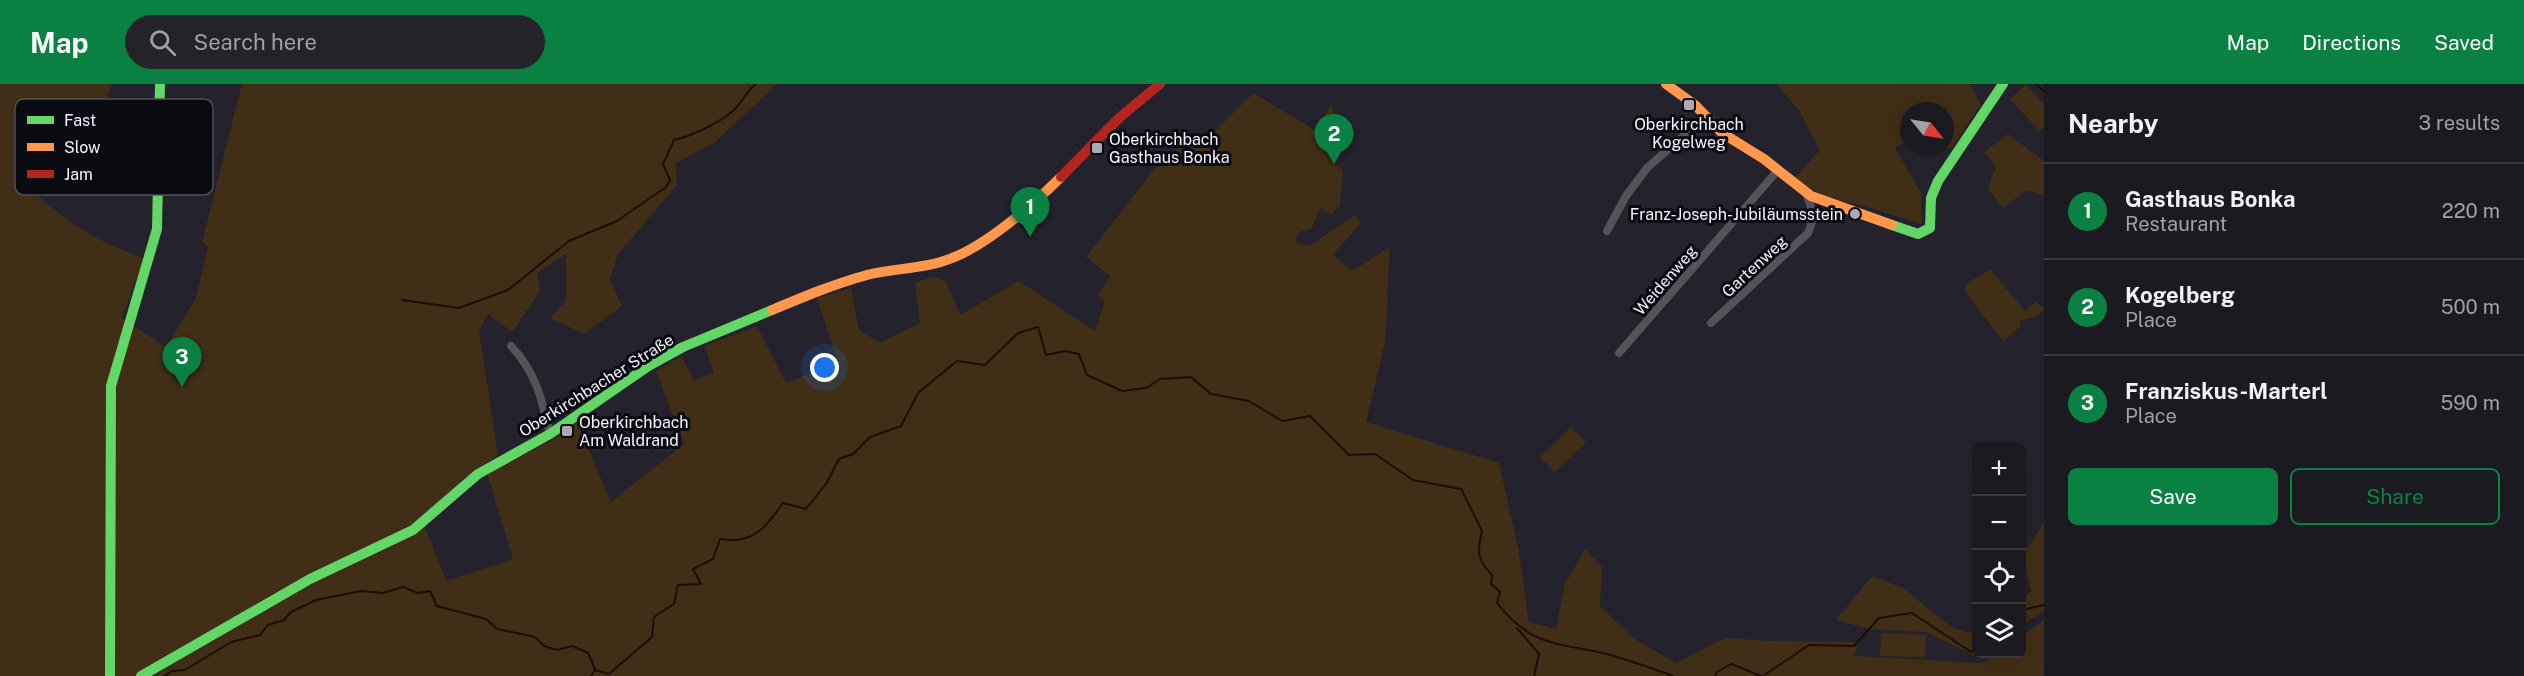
<!DOCTYPE html>
<meta charset="utf-8">
<style>
body{margin:0;font-family:"Public Sans",sans-serif;background:#24232a;color:#f1f3f6}
.controls{position:absolute;right:18px;bottom:18px;display:grid;overflow:hidden;border-radius:9px;box-shadow:0 6px 24px #0002}
.controls button{width:54px;height:54px;display:grid;place-items:center;padding:0;border:0;border-bottom:2px solid #39383f;background:#1b1a21;color:#f1f3f6;font:30px sans-serif}
.compass{position:absolute;left:1900px;top:18px;width:54px;height:54px;border-radius:50%;background:#1b1a21;box-shadow:0 6px 24px #0002;rotate:120deg}
.you{position:absolute;left:825px;top:284px;width:21px;height:21px;margin:-15px;border:4px solid #fff;border-radius:50%;background:#1a73e8;box-shadow:0 0 0 9px #1a73e833}
.badge{display:grid;place-items:center;width:39px;height:39px;border-radius:50%;background:#0b8043;color:#fff;font-size:20px;font-weight:700}
.pin{position:absolute;translate:-50% -50px;filter:drop-shadow(0 2px 3px #0008)}
.pin::after{content:'';position:absolute;top:32px;width:21px;height:18px;background:inherit;clip-path:polygon(0 0,100% 0,50% 100%)}
.list{margin:0;padding:0;list-style:none}
h2{display:flex;justify-content:space-between;align-items:center;height:78px;margin:0;padding:0 24px;font-size:26px}
h2 small{font-size:20px;font-weight:400;color:#a0a1a5}
.list li{display:grid;grid-template-columns:39px 1fr auto;gap:18px;align-items:center;box-sizing:border-box;height:96px;padding:0 24px;border-top:2px solid #39383f}
.list b{display:block;font-size:22px;white-space:nowrap}
.list p{margin:0;font-size:20px;white-space:nowrap;color:#a0a1a5}
.list em{font-size:20px;font-style:normal;color:#a0a1a5}
.actions{display:flex;gap:12px;padding:18px 24px}
.actions a{flex:1;padding:14px 0;border:2px solid #0b8043;border-radius:9px;text-align:center;font-size:21px;color:#0b8043}
.actions .main{background:#0b8043;color:#fff}
.icon{flex:none;width:33px;height:33px;fill:none;stroke:currentColor;stroke-width:2;stroke-linecap:round;stroke-linejoin:round}
.map{position:relative;flex:none;width:2044px;height:592px;overflow:hidden}
header{display:flex;align-items:center;gap:36px;box-sizing:border-box;height:84px;padding:0 30px;background:#0b8043;color:#fff}
header strong{font-size:28px}
nav{display:flex;gap:33px;margin-inline-start:auto;font-size:21px}
.search{width:420px;height:54px;background:#24232a;display:flex;align-items:center;gap:15px;box-sizing:border-box;padding:0 21px;border-radius:33px;color:#a0a1a5;font-size:22px}
main{display:flex}
aside{flex:1;background:#1b1a21}
.map>svg:first-child{display:block}
.green{fill:#412e16}
.lines{fill:none;stroke-linecap:round;stroke-linejoin:round}
.stream{stroke:#1d0d04;stroke-width:2}
.street{stroke:#53535a;stroke-width:8}
.fast{stroke:#63d668;stroke-width:10}
.slow{stroke:#ff974d;stroke-width:10}
.jam{stroke:#b3261e;stroke-width:10}
.poi-dot{fill:#abaab4;stroke:#0a0a11;stroke-width:2}
.labels{text-anchor:middle;stroke-width:6;stroke-linejoin:round;paint-order:stroke}
.poi-label{font-size:16px;fill:#f3f4fe;stroke:#0a0a11;text-anchor:start}
.street-label{font-size:16px;fill:#f3f4fe;stroke:#0a0a11}
.key{fill:#0a0a11;stroke:#505058;stroke-width:1.5}
.key-label{font-size:16px;fill:#f3f4fe}
</style>
<header>
<strong>Map</strong>
<div class="search"><svg class="icon" aria-label="search" viewBox="0 0 24 24"><circle cx="10" cy="10" r="6"/><path d="M15 15l6 6"/></svg>Search here</div>
<nav><a>Map</a><a>Directions</a><a>Saved</a></nav>
</header>
<main>
<div class="map">
<svg width="2044" height="592" viewBox="0 0 2044 592">
<rect width="100%" height="100%" fill="#24222c"/>
<g class="green">
<path d="M 0,0 L 112,0 L 87,66 L 49,88 L 37,111 C 69,140 104,161 144,174 L 122,234 L 166,263 L 196,214 L 208,163 L 202,158 L 242,0 L 777,0 L 715,58 L 676,79 L 677,101 L 618,170 L 610,195 L 622,222 L 584,250 L 550,234 L 566,217 L 566,170 L 537,189 L 540,207 L 512,248 L 488,230 L 479,247 L 498,371 L 460,398 L 425,443 L 446,497 L 513,475 L 487,389 L 549,358 L 577,338 L 611,418 L 684,360 L 656,287 L 681,272 L 694,296 L 714,289 L 705,262 L 757,242 L 786,299 L 838,278 L 817,214 L 851,204 L 859,246 L 880,259 L 920,239 L 915,198 L 932,193 L 946,197 L 960,231 L 1019,197 L 1095,247 L 1105,217 L 1098,211 L 1110,192 L 1086,173 L 1166,70 L 1207,55 L 1253,9 L 1315,46 L 1331,21 L 1348,53 L 1343,68 L 1335,70 L 1333,78 L 1343,86 L 1340,121 L 1331,131 L 1320,124 L 1312,144 L 1297,149 L 1296,158 L 1309,162 L 1355,131 L 1361,139 L 1333,171 L 1352,187 L 1390,163 L 1385,258 L 1366,338 L 1499,379 L 1519,468 L 1529,538 L 1556,545 L 1565,500 L 1585,465 L 1602,483 L 1600,522 L 1636,556 L 1676,579 L 1725,554 L 1770,557 L 1858,558 L 1854,572 L 1981,579 L 1995,570 L 2022,570 L 2022,551 L 2044,536 L 2044,592 L 0,592 Z"/>
<path d="M 1776,0 L 1969,0 L 1981,21 L 1950,66 L 1945,62 L 1945,27 L 1909,27 L 1909,55 L 1895,64 L 1921,109 L 1922,140 L 1860,121 L 1826,114 L 1794,95 L 1820,66 L 1799,26 Z"/>
<path d="M 2026,1 L 2044,20 L 2044,43 L 2039,47 L 2010,15 Z"/>
<path d="M 2008,50 L 2044,77 L 2044,112 L 2027,106 L 2003,124 L 1988,104 L 1996,83 L 1984,68 Z"/>
<path d="M 1990,185 L 2025,227 L 2036,218 L 2044,224 L 2038,232 L 2019,237 L 2021,242 L 2003,257 L 1966,209 L 1966,200 Z"/>
<path d="M 1571,343 L 1586,358 L 1555,388 L 1540,373 Z"/>
<path d="M 2044,438 L 2044,527 L 2022,541 L 2022,515 L 2031,507 L 2022,473 Z"/>
<path d="M 1872,492 L 1903,504 L 1952,544 L 1976,550 L 1978,570 L 1975,572 L 1926,548 L 1869,545 L 1836,536 Z"/>
<path d="M 1881,549 L 1926,551 L 1925,573 L 1880,572 Z"/>
</g>
<g class="lines">
<g class="stream">
<path d="M 2036,0 L 2044,7"/>
<path d="M 402,216 L 459,224 L 508,206 L 569,157 L 617,137 L 666,103 L 670,96 L 663,80 L 674,56 C 692,52 719,39 734,26 C 742,18 746,8 756,0"/>
<path d="M 2022,526 L 2044,521"/>
<path d="M 1517,544 L 1539,570 L 1534,592"/>
<path d="M 164,592 L 172,587 L 185,586 L 231,558 L 260,551 L 268,541 L 284,536 L 291,528 L 316,516 L 361,507 L 383,509 L 403,503 L 418,509 L 430,507 L 437,522 L 486,535 L 497,545 L 535,553 L 544,562 L 557,566 L 572,562 L 588,569 L 595,585"/>
<path d="M 591,592 L 595,586 L 609,590 L 652,553 L 654,533 L 674,520 L 678,501 L 701,500 L 693,485 L 713,475 L 720,455 C 753,461 765,444 783,419 L 806,425 L 826,400 L 839,375 L 853,370 L 870,353 L 901,342 L 918,309 L 957,277 L 985,281 L 1018,249 L 1038,243 L 1046,271 L 1065,267 L 1079,270 L 1087,291 L 1122,307 L 1146,304 L 1160,295 L 1191,293 L 1211,310 L 1249,317 L 1282,337 L 1310,332 L 1349,371 L 1375,370 L 1413,396 L 1461,405 L 1482,447 C 1477,467 1477,476 1492,491 L 1491,500 L 1500,508 L 1497,519 C 1533,564 1556,558 1607,570 C 1629,576 1651,584 1673,592"/>
<path d="M 1715,592 L 1717,588 L 1731,580 L 1761,592"/>
<path d="M 1763,592 L 1809,561 L 1854,562 L 1879,534 L 1912,529 L 1971,568 L 1976,565"/>
</g>
<g class="street">
<path d="M 1607,147 L 1626,112 L 1647,84 L 1706,32"/>
<path d="M 1711,239 L 1808,149 C 1816,133 1812,125 1806,109"/>
<path d="M 511,262 C 536,288 542,316 550,350"/>
<path d="M 1619,269 L 1778,86"/>
</g>
<g class="fast">
<path d="M 1892,141 L 1918,150 L 1930,144 L 1931,114 L 1938,97 L 2003,0"/>
<path d="M 110,592 L 111,302 L 157,145 L 160,0"/>
<path d="M 141,592 L 310,495 L 413,446 L 478,390 L 550,350 L 650,281 L 683,263 L 772,226"/>
</g>
<g class="slow">
<path d="M 1666,0 L 1695,21 L 1722,49 L 1764,75 L 1811,112 L 1892,141"/>
<path d="M 772,226 C 803,213 834,200 867,191 C 894,184 926,185 952,174 C 987,161 1035,119 1061,93"/>
</g>
<path class="jam" d="M 1061,93 L 1119,34 L 1160,0"/>
</g>
<g class="poi-dot">
<rect x="1683" y="15" width="12" height="12" rx="3"/>
<rect x="1091" y="58" width="12" height="12" rx="3"/>
<circle cx="1855" cy="130" r="6"/>
<rect x="561" y="341" width="12" height="12" rx="3"/>
</g>
<g class="labels">
<g class="poi-label">
<text x="1689" y="46" text-anchor="middle">Oberkirchbach<tspan x="1689" dy="18">Kogelweg</tspan></text>
<text x="1109" y="61">Oberkirchbach<tspan x="1109" dy="18">Gasthaus Bonka</tspan></text>
<text x="1843" y="136" text-anchor="end">Franz-Joseph-Jubiläumsstein</text>
<text x="579" y="344">Oberkirchbach<tspan x="579" dy="18">Am Waldrand</tspan></text>
</g>
<g class="street-label">
<text transform="translate(1754 182) rotate(-43)" y="6">Gartenweg</text>
<text transform="translate(1665 196) rotate(-49)" y="6">Weidenweg</text>
<text transform="translate(596 301) rotate(-32)" y="6">Oberkirchbacher Straße</text>
</g>
</g>
<rect x="15" y="15" width="198" height="96" rx="9" class="key"/>
<rect x="27" y="32" width="27" height="8" fill="#63d668"/>
<rect x="27" y="59" width="27" height="8" fill="#ff974d"/>
<rect x="27" y="86" width="27" height="8" fill="#b3261e"/>
<g class="key-label">
<text x="64" y="42">Fast</text>
<text x="64" y="69">Slow</text>
<text x="64" y="96">Jam</text>
</g>
</svg>
<div class="controls">
<button>+</button>
<button>−</button>
<button><svg class="icon" aria-label="locate" viewBox="0 0 24 24"><circle cx="12" cy="12" r="6"/><path d="M12 2v4M12 18v4M2 12h4M18 12h4"/></svg></button>
<button><svg class="icon" aria-label="layers" viewBox="0 0 24 24"><path d="M12 4l9 5-9 5-9-5zM3 14l9 5 9-5"/></svg></button>
</div>
<svg class="compass" viewBox="-18 -18 36 36"><path d="M0-13l5 13h-10z" fill="#e53935"/><path d="M0 13l5-13h-10z" fill="#a0a1a5"/></svg>
<div class="you"></div>
<div class="pin badge" style="left:1030px;top:153px">1</div>
<div class="pin badge" style="left:1334px;top:80px">2</div>
<div class="pin badge" style="left:182px;top:303px">3</div>
</div>
<aside>
<h2>Nearby<small>3 results</small></h2>
<ul class="list">
<li><span class="badge">1</span><div><b>Gasthaus Bonka</b><p>Restaurant</p></div><em>220 m</em></li>
<li><span class="badge">2</span><div><b>Kogelberg</b><p>Place</p></div><em>500 m</em></li>
<li><span class="badge">3</span><div><b>Franziskus-Marterl</b><p>Place</p></div><em>590 m</em></li>
</ul>
<div class="actions"><a class="main">Save</a><a>Share</a></div>
</aside>
</main>
